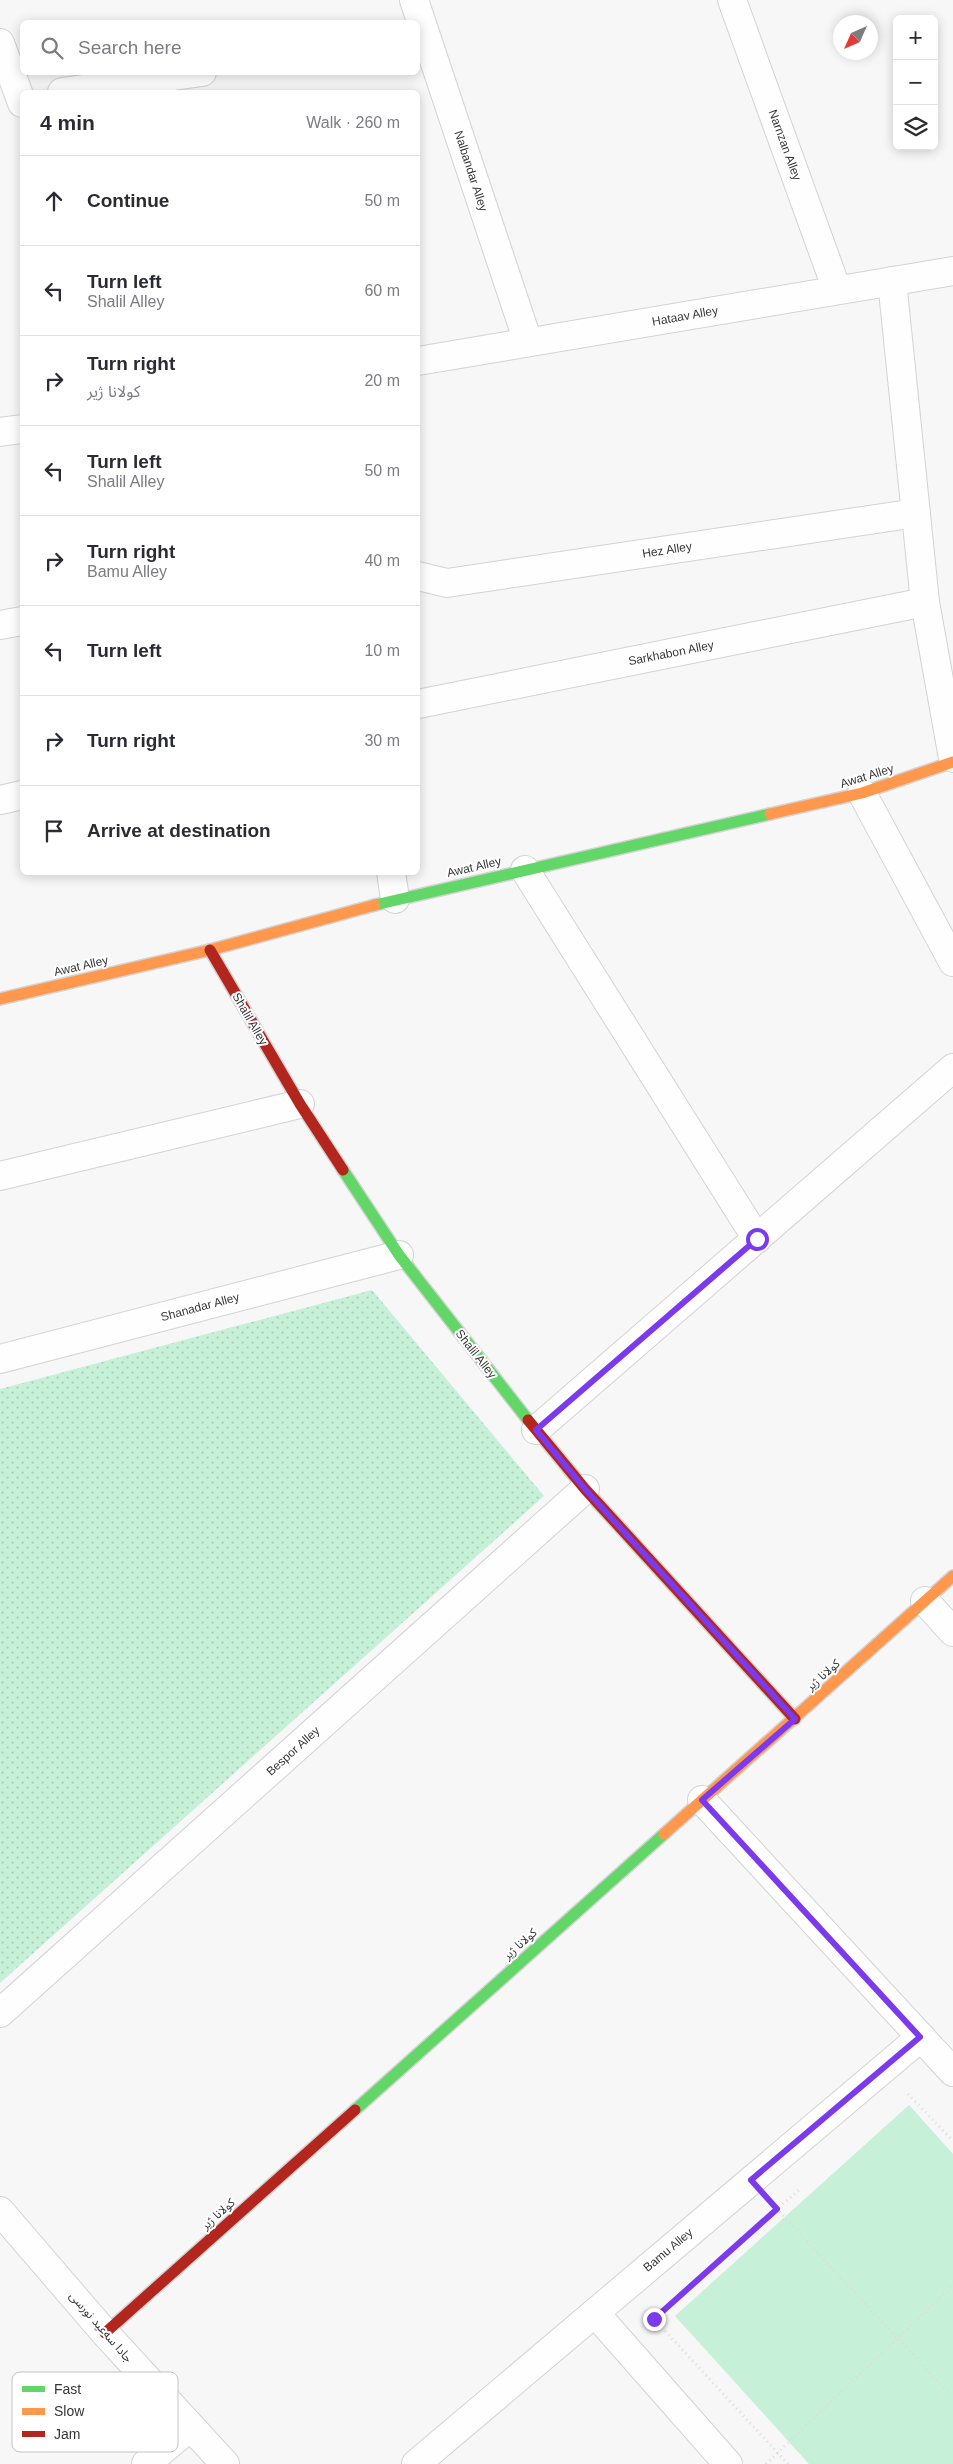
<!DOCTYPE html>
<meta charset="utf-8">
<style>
body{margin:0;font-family:Arial,"Noto Sans Arabic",sans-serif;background:#f7f7f7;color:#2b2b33}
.controls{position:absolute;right:15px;top:15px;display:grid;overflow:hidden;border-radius:8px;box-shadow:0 2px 12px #0003}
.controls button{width:45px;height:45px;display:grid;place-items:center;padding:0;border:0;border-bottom:1px solid #e1e1e2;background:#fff;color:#2b2b33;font:25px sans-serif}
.compass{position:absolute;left:833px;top:15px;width:45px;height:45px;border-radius:50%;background:#fff;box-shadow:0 2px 12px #0003;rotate:225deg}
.stop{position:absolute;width:15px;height:15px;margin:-11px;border:4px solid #7c3aed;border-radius:50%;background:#fff}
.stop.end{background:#7c3aed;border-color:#fff;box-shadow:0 1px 5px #0008}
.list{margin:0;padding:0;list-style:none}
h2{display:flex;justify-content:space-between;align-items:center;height:65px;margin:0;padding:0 20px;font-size:21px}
h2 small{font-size:16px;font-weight:400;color:#7c7c81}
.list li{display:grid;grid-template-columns:32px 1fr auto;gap:15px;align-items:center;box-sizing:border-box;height:90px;padding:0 20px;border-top:1px solid #e1e1e2}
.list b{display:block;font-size:19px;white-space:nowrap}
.list p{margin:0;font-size:16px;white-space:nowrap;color:#7c7c81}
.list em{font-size:16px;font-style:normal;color:#7c7c81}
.icon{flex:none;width:28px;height:28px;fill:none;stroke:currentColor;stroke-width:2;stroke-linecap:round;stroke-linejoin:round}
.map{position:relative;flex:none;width:953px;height:2464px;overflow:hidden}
.search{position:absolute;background:#fff;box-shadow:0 2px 12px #0003;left:20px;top:20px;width:400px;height:55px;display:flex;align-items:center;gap:12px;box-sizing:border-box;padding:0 18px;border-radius:8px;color:#7c7c81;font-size:19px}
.panel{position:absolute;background:#fff;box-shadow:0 2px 12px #0003;left:20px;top:90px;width:400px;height:785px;border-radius:8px}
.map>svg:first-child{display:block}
.grass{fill:url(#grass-dots)}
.park{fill:#c6f0d7}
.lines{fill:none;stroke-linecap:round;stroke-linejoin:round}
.street-casing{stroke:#d3d3d3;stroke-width:30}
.fast-casing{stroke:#d3d3d3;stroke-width:14}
.slow-casing{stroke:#d3d3d3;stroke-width:14}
.jam-casing{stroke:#d3d3d3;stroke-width:14}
.path{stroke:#dcdcdd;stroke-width:3;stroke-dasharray:1 4;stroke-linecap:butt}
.street{stroke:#fefefe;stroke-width:28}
.fast{stroke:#63d668;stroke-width:11}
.slow{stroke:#ff974d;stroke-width:11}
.jam{stroke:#b3261e;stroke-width:11}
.route{stroke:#7c3aed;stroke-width:6}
.labels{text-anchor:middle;stroke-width:4;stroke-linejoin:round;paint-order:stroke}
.street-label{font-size:12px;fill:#363636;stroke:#fff}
.key{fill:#fff;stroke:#c3c3c3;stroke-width:1}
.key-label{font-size:14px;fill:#363636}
</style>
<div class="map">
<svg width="953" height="2464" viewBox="0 0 953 2464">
<defs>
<pattern id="grass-dots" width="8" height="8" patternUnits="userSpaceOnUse" patternTransform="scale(1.25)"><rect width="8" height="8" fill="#c6f0d7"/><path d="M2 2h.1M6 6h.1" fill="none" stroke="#abceb9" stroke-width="1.8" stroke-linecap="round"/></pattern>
</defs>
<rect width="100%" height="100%" fill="#f7f7f7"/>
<path class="grass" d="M 372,1290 L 544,1496 L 0,1983 L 0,1389 Z"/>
<path class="park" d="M 909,2105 L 953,2154 L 953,2464 L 809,2464 L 675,2316 Z"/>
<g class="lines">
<defs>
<g id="street">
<path d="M 414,0 L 528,342"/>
<path d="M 732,0 L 837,290"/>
<path d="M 0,43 L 22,103"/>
<path d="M 62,92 L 202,72"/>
<path d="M 892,281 L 925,602 L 953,758"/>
<path d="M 418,361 L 953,271"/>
<path d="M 0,432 L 22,429"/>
<path d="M 418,576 L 447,583 L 916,513"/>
<path d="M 0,625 L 22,621"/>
<path d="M 418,704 L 925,602"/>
<path d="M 862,793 L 953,962"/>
<path d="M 0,800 L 22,795"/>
<path d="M 525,870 L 757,1239"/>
<path d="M 391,872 L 395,899"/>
<path d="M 0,1176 L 300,1104"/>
<path d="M 0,1359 L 399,1255"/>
<path d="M 536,1430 L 953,1068"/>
<path d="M 925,1601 L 953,1632"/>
<path d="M 702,1800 L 953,2072"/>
<path d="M 0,2013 L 585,1489"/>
<path d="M 0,2211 L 105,2333 L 225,2464"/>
<path d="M 595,2313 L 728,2464"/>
<path d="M 146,2464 L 190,2427"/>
<path d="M 416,2464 L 921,2037"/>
</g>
<g id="fast">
<path d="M 375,905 L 770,814"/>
<path d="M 343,1170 L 399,1255 L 528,1420"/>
<path d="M 355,2110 L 664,1834"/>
</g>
<g id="slow">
<path d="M 770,814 L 862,793 L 953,762"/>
<path d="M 0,999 L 210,950 L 375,905"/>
<path d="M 664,1834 L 953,1576"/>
</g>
<g id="jam">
<path d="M 210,950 L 300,1104 L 343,1170"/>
<path d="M 528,1420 L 585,1489 L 795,1719"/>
<path d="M 105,2333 L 355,2110"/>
</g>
</defs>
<use href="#street" class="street-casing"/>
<use href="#fast" class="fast-casing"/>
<use href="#slow" class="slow-casing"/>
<use href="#jam" class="jam-casing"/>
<g class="path">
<path d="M 908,2094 L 953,2141"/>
<path d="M 776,2208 L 953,2398"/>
<path d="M 766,2464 L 953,2285"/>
<path d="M 788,2464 L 654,2319 L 801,2188"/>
</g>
<use href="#street" class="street"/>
<use href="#fast" class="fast"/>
<use href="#slow" class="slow"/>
<use href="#jam" class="jam"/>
</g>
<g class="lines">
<path class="route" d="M 654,2319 L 777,2209 L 751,2180 L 920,2037 L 702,1800 L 795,1719 L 585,1489 L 536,1430 L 757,1239"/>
</g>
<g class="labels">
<g class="street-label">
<text transform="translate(785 145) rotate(70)" y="4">Narnzan Alley</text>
<text transform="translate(471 171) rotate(72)" y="4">Nalbandar Alley</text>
<text transform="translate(685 316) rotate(-10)" y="4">Hataav Alley</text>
<text transform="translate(667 550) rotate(-9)" y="4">Hez Alley</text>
<text transform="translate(671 653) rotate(-11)" y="4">Sarkhabon Alley</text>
<text transform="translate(867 776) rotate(-17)" y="4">Awat Alley</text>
<text transform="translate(474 867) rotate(-13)" y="4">Awat Alley</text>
<text transform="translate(81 966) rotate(-13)" y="4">Awat Alley</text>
<text transform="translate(250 1019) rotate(60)" y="4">Shalil Alley</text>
<text transform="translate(200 1307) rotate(-15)" y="4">Shanadar Alley</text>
<text transform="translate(476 1354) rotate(52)" y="4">Shalil Alley</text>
<text transform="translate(823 1675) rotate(-42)" y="4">کولانا ژیر</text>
<text transform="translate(293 1751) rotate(-42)" y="4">Bespor Alley</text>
<text transform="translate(520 1944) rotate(-42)" y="4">کولانا ژیر</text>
<text transform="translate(218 2214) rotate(-42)" y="4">کولانا ژیر</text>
<text transform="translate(668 2250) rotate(-40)" y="4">Bamu Alley</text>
<text transform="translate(101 2327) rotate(49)" y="4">جادا سەعید نورسی</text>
</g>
</g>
<rect x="12" y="2372" width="166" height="80" rx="8" class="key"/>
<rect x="22" y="2386" width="23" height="6" fill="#63d668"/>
<rect x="22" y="2408" width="23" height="7" fill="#ff974d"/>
<rect x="22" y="2431" width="23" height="6" fill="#b3261e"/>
<g class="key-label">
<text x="54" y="2394">Fast</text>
<text x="54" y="2416">Slow</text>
<text x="54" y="2439">Jam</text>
</g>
</svg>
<div class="controls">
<button>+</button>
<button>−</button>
<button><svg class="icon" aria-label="layers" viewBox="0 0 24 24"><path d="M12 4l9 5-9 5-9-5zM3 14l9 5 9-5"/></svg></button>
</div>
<svg class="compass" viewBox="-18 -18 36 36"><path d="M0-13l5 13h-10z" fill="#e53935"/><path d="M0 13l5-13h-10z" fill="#7c7c81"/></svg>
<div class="stop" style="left:757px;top:1239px"></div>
<div class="stop end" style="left:654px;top:2319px"></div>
<div class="search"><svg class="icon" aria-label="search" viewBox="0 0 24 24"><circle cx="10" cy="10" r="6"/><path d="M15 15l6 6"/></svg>Search here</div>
<section class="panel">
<h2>4 min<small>Walk · 260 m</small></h2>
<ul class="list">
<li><svg class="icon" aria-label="ahead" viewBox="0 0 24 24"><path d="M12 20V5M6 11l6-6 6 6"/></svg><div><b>Continue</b></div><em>50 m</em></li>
<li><svg class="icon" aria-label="left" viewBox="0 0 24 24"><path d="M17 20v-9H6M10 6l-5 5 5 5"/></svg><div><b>Turn left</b><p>Shalil Alley</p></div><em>60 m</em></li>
<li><svg class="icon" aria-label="right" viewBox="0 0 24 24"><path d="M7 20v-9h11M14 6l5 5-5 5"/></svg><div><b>Turn right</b><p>کولانا ژیر</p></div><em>20 m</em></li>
<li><svg class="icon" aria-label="left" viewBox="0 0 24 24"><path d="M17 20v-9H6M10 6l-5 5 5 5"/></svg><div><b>Turn left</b><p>Shalil Alley</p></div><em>50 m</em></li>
<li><svg class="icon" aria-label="right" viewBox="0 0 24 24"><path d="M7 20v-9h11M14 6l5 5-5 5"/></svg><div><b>Turn right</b><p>Bamu Alley</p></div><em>40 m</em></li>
<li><svg class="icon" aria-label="left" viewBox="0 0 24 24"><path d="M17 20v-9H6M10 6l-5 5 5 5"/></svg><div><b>Turn left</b></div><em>10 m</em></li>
<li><svg class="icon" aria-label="right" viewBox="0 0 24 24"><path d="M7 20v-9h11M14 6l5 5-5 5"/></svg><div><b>Turn right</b></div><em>30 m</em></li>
<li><svg class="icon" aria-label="arrive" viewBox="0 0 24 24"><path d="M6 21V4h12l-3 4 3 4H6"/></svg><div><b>Arrive at destination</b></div></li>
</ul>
</section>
</div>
